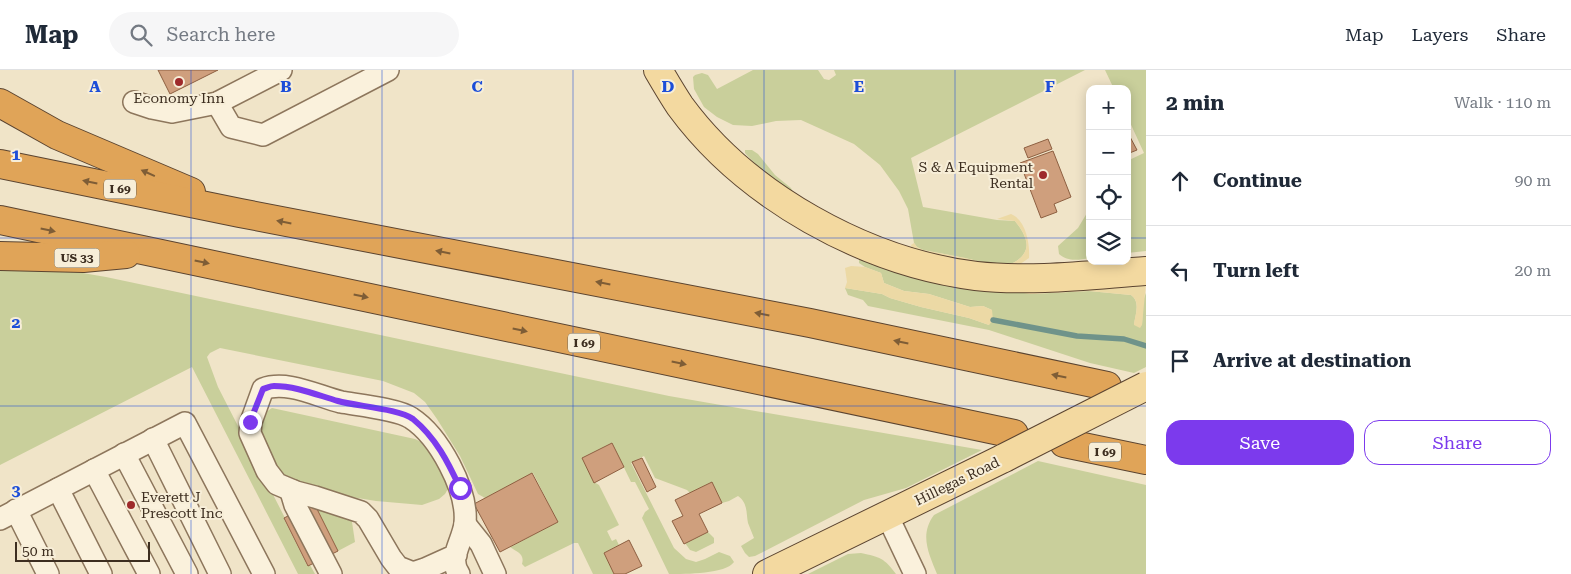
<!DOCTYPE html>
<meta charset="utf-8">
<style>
body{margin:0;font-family:"Roboto Serif",serif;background:#f6f6f7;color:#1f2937}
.controls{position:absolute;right:15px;top:15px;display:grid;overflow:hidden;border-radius:10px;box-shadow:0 2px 12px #0003}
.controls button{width:45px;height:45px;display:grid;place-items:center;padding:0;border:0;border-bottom:1px solid #e0e1e3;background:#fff;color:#1f2937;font:25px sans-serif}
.scale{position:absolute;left:15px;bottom:12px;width:135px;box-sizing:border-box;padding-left:5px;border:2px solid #3d2e20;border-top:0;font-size:14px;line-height:18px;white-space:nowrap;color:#3d2e20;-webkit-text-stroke:4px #f7eed8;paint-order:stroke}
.stop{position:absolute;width:15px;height:15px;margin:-11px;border:4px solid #7c3aed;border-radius:50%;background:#fff}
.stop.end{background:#7c3aed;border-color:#fff;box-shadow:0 1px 5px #0008}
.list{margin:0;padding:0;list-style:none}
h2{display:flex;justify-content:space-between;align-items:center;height:65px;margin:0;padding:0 20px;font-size:21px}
h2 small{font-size:16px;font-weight:400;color:#747a83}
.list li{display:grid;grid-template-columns:32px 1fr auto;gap:15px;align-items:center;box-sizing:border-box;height:90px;padding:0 20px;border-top:1px solid #e0e1e3}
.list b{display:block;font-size:19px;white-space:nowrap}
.list em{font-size:16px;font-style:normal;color:#747a83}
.actions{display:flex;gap:10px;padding:15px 20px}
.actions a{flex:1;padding:11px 0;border:1px solid #7c3aed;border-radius:15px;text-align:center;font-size:18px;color:#7c3aed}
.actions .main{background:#7c3aed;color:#fff}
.icon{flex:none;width:28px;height:28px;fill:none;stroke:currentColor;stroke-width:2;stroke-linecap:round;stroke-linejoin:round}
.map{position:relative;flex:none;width:1146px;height:504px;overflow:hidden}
header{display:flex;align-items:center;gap:30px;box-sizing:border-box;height:70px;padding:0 25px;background:#fff;border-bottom:1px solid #e0e1e3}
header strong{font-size:24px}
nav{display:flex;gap:28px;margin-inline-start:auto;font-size:18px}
.search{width:350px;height:45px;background:#f6f6f7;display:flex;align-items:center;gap:12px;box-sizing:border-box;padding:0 18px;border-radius:28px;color:#747a83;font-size:19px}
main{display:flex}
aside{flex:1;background:#fff}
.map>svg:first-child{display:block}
.green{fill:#c9cf9b}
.sand{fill:#ecd9a5}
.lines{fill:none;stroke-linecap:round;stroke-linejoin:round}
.stream{stroke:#6f938a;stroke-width:5.5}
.building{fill:#cf9f7d;stroke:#8d5f41}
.minor-casing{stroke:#8d765c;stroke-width:24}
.major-casing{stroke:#5b4430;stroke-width:30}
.highway-casing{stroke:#5b4430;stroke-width:30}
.minor{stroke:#faf1dc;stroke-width:21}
.major{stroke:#f3d9a0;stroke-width:28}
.highway{stroke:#e0a458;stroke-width:28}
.major-bridge-casing{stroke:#5b4430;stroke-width:30;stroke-linecap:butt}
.major-bridge{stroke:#f3d9a0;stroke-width:28}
.oneway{fill:#7e5d36}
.route{stroke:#7c3aed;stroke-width:6}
.grid{fill:none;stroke:#1d4ed8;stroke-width:1;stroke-opacity:0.55}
.poi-dot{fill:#9e2a2b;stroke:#f7eed8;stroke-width:2}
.labels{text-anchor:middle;stroke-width:4;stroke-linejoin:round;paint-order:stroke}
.shield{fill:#f7eed8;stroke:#756857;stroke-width:1}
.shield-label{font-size:12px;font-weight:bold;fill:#3d2e20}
.poi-label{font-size:14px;fill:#3d2e20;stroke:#f7eed8}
.street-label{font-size:14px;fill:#3d2e20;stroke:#f7eed8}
.grid-label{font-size:16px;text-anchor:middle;font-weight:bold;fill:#1d4ed8;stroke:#f7eed8;stroke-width:4;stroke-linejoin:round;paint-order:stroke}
</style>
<header>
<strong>Map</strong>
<div class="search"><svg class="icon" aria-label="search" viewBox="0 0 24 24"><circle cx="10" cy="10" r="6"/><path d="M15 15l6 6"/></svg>Search here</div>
<nav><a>Map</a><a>Layers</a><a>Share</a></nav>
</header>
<main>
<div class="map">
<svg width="1146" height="504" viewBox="0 0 1146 504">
<rect width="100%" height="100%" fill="#f0e4c8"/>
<g class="green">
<path d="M 753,0 L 818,0 L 824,9 L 829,10 L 836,5 L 834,0 L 1085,0 L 911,88 L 923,137 L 997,150 L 1015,151 C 1022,160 1032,174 1023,185 C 1009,203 983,192 965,188 C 951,185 937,183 923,180 L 917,177 L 914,173 L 908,139 L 899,121 L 880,95 L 854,74 L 801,50 L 776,51 L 752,56 L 733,55 L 717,47 L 704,37 L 694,19 L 693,7 L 695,5 L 702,3 L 708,5 L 717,19 Z"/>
<path d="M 1105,0 L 1146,0 L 1146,181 L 1127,183 L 1127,91 L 1144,83 L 1127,46 L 1127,19 L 1114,19 Z"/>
<path d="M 745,80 L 752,80 L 758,84 L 775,105 L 791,118 L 793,122 L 788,120 L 757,96 L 745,83 Z"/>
<path d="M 1090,138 L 1090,188 C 1078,190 1068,192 1059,184 L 1058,176 L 1078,158 Z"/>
<path d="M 859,184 L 1023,220 L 1030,224 L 1089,221 L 1131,225 C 1141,232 1135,245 1134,255 L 1142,255 L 1143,231 L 1146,223 L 1146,297 L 1134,303 L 1090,293 L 989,260 L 868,236 L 863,230 L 848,225 L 845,218 L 882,224 L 890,228 L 921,237 L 969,248 L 989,255 L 992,240 L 983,236 L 970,237 L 929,224 L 904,221 L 884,213 L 881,203 L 865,197 L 859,193 Z"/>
<path d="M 0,200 L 71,201 L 106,207 L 669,326 L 982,380 L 906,418 L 864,430 L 755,486 L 749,487 L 745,483 L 741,476 L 754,468 C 752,463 750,458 748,453 C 746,443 748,433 738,426 L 729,431 L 722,433 L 712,412 L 690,423 L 687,420 L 655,408 L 644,386 L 631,393 L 674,478 L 686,489 L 696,492 L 705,489 L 719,482 L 730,486 L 734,492 C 726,504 686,504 669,504 L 642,448 L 645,442 L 649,439 L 635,412 L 631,412 L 612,373 L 582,388 L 594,412 L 599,415 L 619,455 L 607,461 L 612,471 L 616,469 L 619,475 L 604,483 L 614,504 L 593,504 L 578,473 L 574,473 L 525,497 L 522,494 C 525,484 517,482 510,477 L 558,452 L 533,403 L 485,428 L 478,424 L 460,386 L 437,349 L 425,332 L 414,323 L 383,311 L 220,278 L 210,283 L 207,287 L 218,317 L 285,448 L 284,449 L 307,495 L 310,495 L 315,504 L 298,504 L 192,297 L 0,395 Z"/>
<path d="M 272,338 L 415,369 C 439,379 440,395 449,417 L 445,424 L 439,429 L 422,435 L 376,431 L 333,424 L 277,405 L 257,358 L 266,342 Z"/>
<path d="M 1038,391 L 1146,415 L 1146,504 L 937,504 C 929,484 919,465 934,445 Z"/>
<path d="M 314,433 L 349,445 L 352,452 L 355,472 L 338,481 Z"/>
<path d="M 708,462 L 714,468 L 714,473 L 696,482 L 690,480 L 685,473 Z"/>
<path d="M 861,483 C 880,487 884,488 896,504 L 808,504 L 848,484 Z"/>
</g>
<g class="sand">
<path d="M 1011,144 C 1026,150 1030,174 1029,188 L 1016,197 L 991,197 L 912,179 L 911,175 L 914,173 L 917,177 L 923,180 C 937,183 951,185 965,188 C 983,192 1009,203 1023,185 C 1032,174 1022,160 1015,151 L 997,149 Z"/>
<path d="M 851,196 L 865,197 L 881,203 L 884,213 L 904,221 L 929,224 L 970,237 L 983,236 L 992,240 L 993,250 L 989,255 L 969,248 L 921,237 L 890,228 L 882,224 L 845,218 L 847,212 L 845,198 Z"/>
<path d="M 1146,213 L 1142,255 L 1140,258 L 1134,255 C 1135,245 1141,232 1131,225 L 1089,221 L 1030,224 L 1024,223 L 1023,220 Z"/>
</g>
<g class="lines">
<path class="stream" d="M 993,250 L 1077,266 L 1124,269 L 1146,276"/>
</g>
<g class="building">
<path d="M 158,0 L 218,0 L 170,24 Z"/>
<path d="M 1129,65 L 1137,80 L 1127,84 L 1127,66 Z"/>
<path d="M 1048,69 L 1052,79 L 1028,88 L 1024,78 Z"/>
<path d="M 1053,81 L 1071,127 L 1054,134 L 1057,142 L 1041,148 L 1020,93 Z"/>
<path d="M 612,373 L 624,397 L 594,413 L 582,388 Z"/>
<path d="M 642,388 L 656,417 L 647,422 L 632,392 Z"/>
<path d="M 532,403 L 558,452 L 500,482 L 474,434 Z"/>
<path d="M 712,412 L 722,433 L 699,444 L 708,462 L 684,474 L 672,451 L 683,446 L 675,430 Z"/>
<path d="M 314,433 L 338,481 L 308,496 L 284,448 Z"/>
<path d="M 629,470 L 642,496 L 625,504 L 614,504 L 604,483 Z"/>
</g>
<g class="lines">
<defs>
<g id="minor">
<path d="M 134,32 L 152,38 L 172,42 L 217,33 L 281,0"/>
<path d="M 217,33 L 231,57 L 263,65 L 388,0"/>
<path d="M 153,369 L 220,504"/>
<path d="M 124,384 L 187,504"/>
<path d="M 94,400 L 149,504"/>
<path d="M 58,419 L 101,504"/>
<path d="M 293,421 L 292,425 L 295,435 L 331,504"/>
<path d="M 16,440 L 48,504"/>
<path d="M 887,445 L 915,504"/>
<path d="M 0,449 L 185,353 L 264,504"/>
<path d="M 465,454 L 481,474 L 495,504"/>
<path d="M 456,485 L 425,499 L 413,503 L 398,497 L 391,488 L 368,449 L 361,442 L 315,427 L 296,422 L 277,414 L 267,401 L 250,363 L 251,352 L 263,319 C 287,310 317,326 341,332 C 358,335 398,339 411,348 C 439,366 468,420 465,453 C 464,465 453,484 455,493 C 455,497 457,501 459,504"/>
</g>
<g id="major">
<path d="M 658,0 C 665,12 672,24 680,36 C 746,126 865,192 976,206 C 1032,212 1089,205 1146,201"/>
<path d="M 767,504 L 1004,388"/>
</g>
<g id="highway">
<path d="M 0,33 L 57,65 L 191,122"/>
<path d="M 0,94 L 240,143 L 810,253 L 1107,316"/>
<path d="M 0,150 L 1014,364"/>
<path d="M 0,186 L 83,188 L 126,184"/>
<path d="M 1064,373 L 1146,390"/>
</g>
</defs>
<use href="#minor" class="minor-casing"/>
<use href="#major" class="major-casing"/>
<use href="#highway" class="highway-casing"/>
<use href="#minor" class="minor"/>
<use href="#major" class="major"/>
<use href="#highway" class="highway"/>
<defs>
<path id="major-bridge" d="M 1004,388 L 1146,316"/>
</defs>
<use href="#major-bridge" class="major-bridge-casing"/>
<use href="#major-bridge" class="major-bridge"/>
</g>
<defs><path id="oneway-solid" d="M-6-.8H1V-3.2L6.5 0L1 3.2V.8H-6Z" transform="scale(1.25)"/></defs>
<g class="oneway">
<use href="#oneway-solid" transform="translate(148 103) rotate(-156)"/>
<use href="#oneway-solid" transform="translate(90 112) rotate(-168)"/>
<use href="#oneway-solid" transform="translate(284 152) rotate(-169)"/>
<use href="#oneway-solid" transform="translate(48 160) rotate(12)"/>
<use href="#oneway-solid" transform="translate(443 182) rotate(-169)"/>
<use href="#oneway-solid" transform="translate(202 192) rotate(12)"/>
<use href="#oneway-solid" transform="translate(603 213) rotate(-169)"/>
<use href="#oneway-solid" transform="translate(361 226) rotate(12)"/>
<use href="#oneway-solid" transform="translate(762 244) rotate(-169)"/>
<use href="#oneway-solid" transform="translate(520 260) rotate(12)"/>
<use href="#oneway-solid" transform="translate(901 272) rotate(-168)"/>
<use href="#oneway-solid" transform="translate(679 293) rotate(12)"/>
<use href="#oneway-solid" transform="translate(1059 306) rotate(-168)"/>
</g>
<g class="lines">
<path class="route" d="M 250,352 L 263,319 C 267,318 270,316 274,316 C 296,316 317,325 338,331 C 355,336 400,339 413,349 C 436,368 448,392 460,418"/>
</g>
<path class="grid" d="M 191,0 L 191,504M 382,0 L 382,504M 573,0 L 573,504M 764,0 L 764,504M 955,0 L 955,504M 0,168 L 1090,168M 1127,168 L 1146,168M 0,336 L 1146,336"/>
<g class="poi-dot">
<circle cx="179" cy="12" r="5"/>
<circle cx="1043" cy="105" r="5"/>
<circle cx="131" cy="435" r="5"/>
</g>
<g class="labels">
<g class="shield">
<rect x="104" y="109.5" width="32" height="19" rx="4"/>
<rect x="54.5" y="178.5" width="45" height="19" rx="4"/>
<rect x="568" y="263.5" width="32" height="19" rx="4"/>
<rect x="1089" y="372.5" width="32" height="19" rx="4"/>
</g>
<g class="shield-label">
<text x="120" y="123">I 69</text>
<text x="77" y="192">US 33</text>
<text x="584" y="277">I 69</text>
<text x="1105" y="386">I 69</text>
</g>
<g class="poi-label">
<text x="179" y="33">Economy Inn</text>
<text x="1033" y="102" text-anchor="end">S &amp; A Equipment<tspan x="1033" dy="16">Rental</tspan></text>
<text x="141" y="432" text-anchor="start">Everett J<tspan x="141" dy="16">Prescott Inc</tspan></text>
</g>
<g class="street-label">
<text transform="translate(957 411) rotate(-26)" y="5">Hillegas Road</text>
</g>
</g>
<g class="grid-label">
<text x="95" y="22">A</text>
<text x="286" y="22">B</text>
<text x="477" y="22">C</text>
<text x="668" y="22">D</text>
<text x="859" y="22">E</text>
<text x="1050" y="22">F</text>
<text x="16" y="90">1</text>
<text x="16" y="258">2</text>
<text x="16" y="426">3</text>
</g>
</svg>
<div class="controls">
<button>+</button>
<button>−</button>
<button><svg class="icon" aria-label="locate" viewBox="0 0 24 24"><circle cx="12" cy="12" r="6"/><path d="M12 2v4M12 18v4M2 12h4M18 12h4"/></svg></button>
<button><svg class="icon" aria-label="layers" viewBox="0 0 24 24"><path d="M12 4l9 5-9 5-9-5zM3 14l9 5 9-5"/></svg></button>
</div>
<div class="scale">50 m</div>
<div class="stop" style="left:460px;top:418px"></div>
<div class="stop end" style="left:250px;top:352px"></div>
</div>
<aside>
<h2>2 min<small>Walk · 110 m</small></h2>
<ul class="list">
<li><svg class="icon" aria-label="ahead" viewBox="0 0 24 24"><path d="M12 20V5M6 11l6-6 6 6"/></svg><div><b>Continue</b></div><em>90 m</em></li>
<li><svg class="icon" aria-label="left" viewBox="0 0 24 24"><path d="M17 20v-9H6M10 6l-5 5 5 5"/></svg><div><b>Turn left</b></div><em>20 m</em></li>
<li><svg class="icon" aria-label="arrive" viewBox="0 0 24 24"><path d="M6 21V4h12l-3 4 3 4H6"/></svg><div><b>Arrive at destination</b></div></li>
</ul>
<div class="actions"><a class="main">Save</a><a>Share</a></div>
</aside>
</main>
